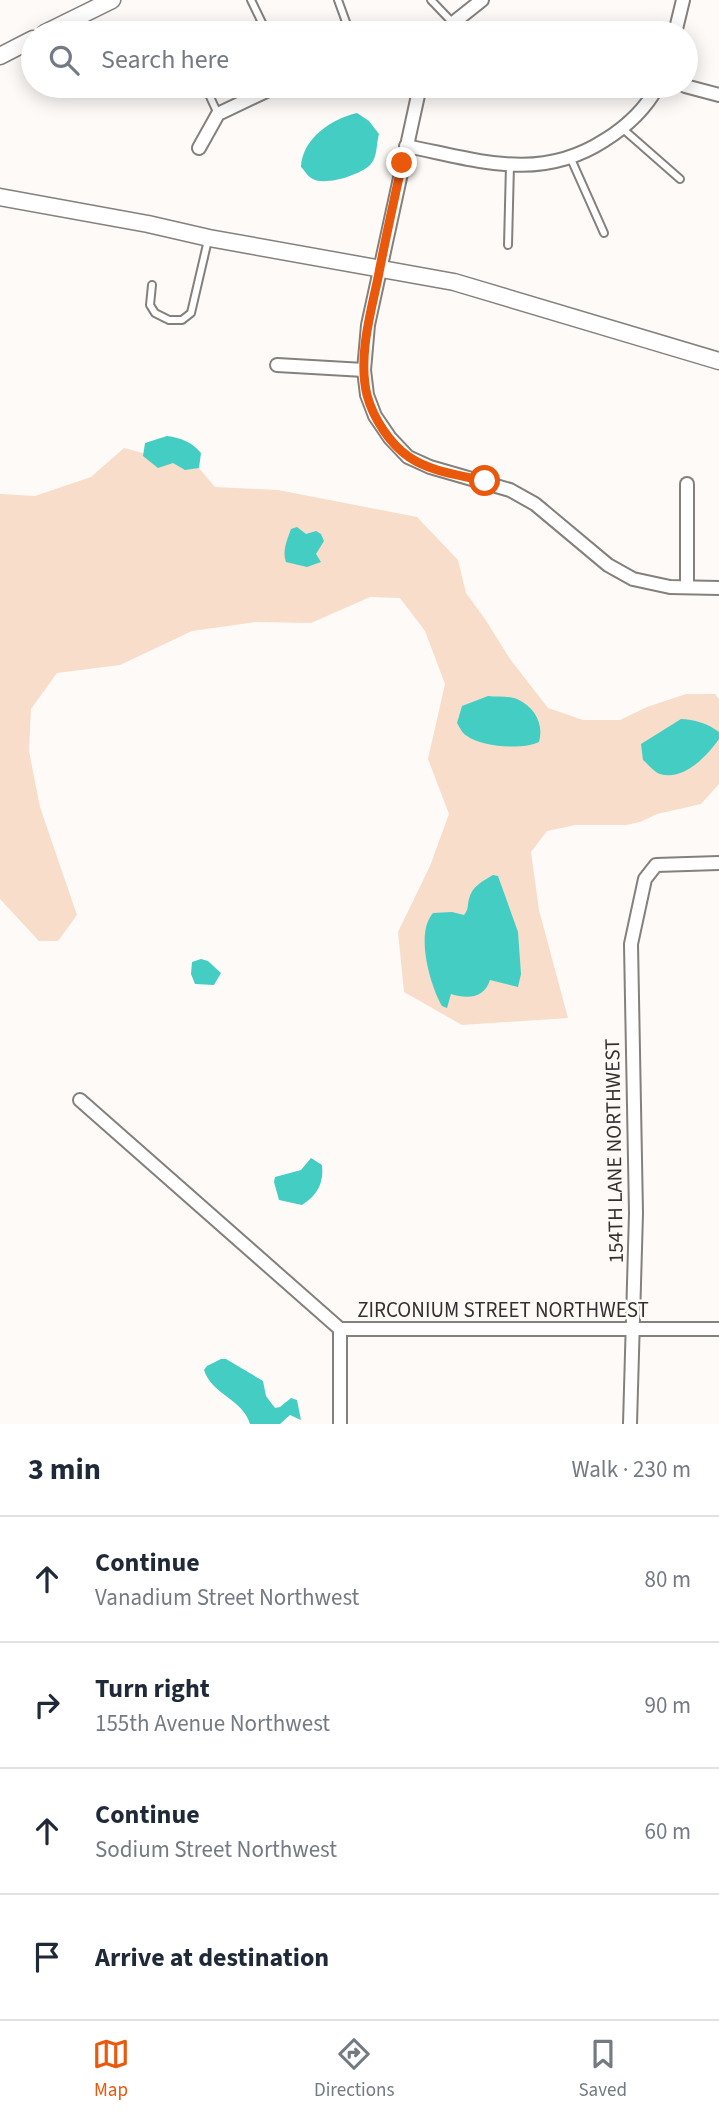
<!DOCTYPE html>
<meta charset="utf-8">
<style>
body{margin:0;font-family:"Source Sans 3",sans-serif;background:#f2f2f3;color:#1f2937}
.stop{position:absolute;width:21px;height:21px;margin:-16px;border:5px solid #ea580c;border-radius:50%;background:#fff}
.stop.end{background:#ea580c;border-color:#fff;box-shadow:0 2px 7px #0008}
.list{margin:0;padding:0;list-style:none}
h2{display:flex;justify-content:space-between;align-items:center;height:91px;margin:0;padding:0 28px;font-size:30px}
h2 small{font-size:23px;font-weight:400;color:#747a83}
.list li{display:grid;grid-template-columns:46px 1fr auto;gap:21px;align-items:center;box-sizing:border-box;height:126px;padding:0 28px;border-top:2px solid #e0e1e3}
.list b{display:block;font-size:26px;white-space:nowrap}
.list p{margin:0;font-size:23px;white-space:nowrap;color:#747a83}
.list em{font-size:23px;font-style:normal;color:#747a83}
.icon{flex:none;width:38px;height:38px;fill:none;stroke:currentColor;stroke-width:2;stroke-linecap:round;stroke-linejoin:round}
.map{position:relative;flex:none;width:719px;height:1424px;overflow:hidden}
.search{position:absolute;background:#fff;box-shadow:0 4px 18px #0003;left:21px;right:21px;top:21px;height:77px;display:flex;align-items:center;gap:18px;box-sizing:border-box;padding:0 24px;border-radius:38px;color:#747a83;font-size:26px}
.sheet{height:595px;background:#fff}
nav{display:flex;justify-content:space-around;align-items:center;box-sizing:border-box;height:98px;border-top:2px solid #e0e1e3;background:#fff;font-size:19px;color:#747a83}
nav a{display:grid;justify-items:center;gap:4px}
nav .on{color:#ea580c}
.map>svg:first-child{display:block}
.green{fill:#f8ddca}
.water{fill:#44cdc3}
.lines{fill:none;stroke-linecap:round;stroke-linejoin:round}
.service-casing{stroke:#84807d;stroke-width:10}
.minor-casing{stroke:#84807d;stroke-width:16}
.tertiary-casing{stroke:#84807d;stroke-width:19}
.service{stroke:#fff;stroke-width:6}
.minor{stroke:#fff;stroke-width:12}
.tertiary{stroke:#fff;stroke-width:16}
.route{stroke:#ea580c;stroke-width:9}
.labels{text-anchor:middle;stroke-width:5;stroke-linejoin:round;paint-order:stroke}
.street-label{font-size:21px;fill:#333130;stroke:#fefaf7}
</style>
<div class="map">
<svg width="719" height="1424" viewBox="0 0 719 1424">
<rect width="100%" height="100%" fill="#fefaf7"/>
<path class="green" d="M 124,448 L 199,468 L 215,487 L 278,490 L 417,517 L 458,560 L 466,593 L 485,619 L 510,659 L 548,708 L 583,720 L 620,720 L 647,707 L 686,694 L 715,694 L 719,699 L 719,784 L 701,804 L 657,814 L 640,822 L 626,825 L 575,825 L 547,831 L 531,852 L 539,910 L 568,1018 L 462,1025 L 404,992 L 398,932 L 430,866 L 449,814 L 428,759 L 445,684 L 425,631 L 400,598 L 370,597 L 311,623 L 256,622 L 192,631 L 120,665 L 57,673 L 31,709 L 29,751 L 40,807 L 77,915 L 58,941 L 39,941 L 0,899 L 0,494 L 35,496 L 91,477 Z"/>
<g class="water">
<path d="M 357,113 L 369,121 L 379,134 C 376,144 378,157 370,165 C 360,175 325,186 313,179 C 308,177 305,171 301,167 C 302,139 331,119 357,113 Z"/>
<path d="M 167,436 C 181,438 192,442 201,453 L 199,468 L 185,470 L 173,463 L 158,468 L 143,456 L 145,443 Z"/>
<path d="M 297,527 L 306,534 L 316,531 L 321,534 L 324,541 L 316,554 L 321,562 L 307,567 L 286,562 C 282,551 287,540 291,529 Z"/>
<path d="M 488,696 C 497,697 509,696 517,699 C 535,707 544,724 539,742 C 523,750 481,747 467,736 C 462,733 460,728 457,723 L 462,706 Z"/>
<path d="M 681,719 C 693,719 709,724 719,732 L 719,739 C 707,756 684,781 660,774 C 654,772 648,764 643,760 L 641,744 Z"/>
<path d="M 493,875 L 498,876 L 518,932 L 521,974 L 518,987 L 490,980 C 484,999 467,999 451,994 L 447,1008 L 442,1006 C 430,985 415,933 433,913 L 452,912 L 464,915 C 469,909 467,906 469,899 C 472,886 483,881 493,875 Z"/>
<path d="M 201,959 L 208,961 L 221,973 L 214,985 L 195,984 L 191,974 L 192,962 Z"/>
<path d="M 311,1158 L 322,1165 C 324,1182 318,1195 302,1205 L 279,1200 L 274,1182 L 275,1177 L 301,1170 Z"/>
<path d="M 221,1359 L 226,1359 L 263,1381 L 266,1396 L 275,1408 L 280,1407 L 291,1398 L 297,1400 L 301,1420 L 290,1415 L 280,1424 L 250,1424 C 243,1399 212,1395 204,1370 L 207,1366 Z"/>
</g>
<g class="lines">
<defs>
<g id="service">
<path d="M 251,0 L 267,33"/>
<path d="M 338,0 L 350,33"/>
<path d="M 431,0 L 453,23"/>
<path d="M 205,86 L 218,114"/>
<path d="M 623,129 L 680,179"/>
<path d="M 571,159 L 604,233"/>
<path d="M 508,245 L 510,165"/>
<path d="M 152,285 L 150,305 L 155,313 L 169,320 L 182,320 L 191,313 L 208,240"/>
</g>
<g id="minor">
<path d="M 445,33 L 453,23 L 482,0"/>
<path d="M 675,33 L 683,0"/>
<path d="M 420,86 L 368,325 L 364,370 L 367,395 L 375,416 L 390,438 L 408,457 L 430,467 L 510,490 L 535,504 L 608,565 L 633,579 L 670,587 L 719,588"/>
<path d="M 685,86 L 719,95"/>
<path d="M 406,146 C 478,160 539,183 605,140 C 626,127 646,108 658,86"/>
<path d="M 199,148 L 218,114 L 277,86"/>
<path d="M 277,365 L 364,370"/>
<path d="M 687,484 L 687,587"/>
<path d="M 80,1100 L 340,1329 L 719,1329"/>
<path d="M 340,1329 L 340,1424"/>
<path d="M 630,1424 L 636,1213 L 631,944 L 645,879 L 656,865 L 719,863"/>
</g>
<g id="tertiary">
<path d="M 45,33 L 112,0"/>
<path d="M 0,56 L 33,39"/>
<path d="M 0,197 L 148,224 L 209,238 L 454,282 L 719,361"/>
</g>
</defs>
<use href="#service" class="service-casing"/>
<use href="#minor" class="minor-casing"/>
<use href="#tertiary" class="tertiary-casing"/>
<use href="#service" class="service"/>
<use href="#minor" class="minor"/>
<use href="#tertiary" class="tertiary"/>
</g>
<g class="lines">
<path class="route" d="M 402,163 C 394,201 385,240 378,278 C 370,315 358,358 367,395 C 373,418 390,444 409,457 C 431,472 460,475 485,481"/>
</g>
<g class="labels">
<g class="street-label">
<text transform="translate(614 1151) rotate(-91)" y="7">154TH LANE NORTHWEST</text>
<text x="503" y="1317">ZIRCONIUM STREET NORTHWEST</text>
</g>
</g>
</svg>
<div class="stop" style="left:485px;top:481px"></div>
<div class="stop end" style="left:402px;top:163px"></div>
<div class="search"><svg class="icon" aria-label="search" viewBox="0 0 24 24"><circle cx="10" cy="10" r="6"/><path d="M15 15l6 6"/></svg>Search here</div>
</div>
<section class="sheet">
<h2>3 min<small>Walk · 230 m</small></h2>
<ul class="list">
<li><svg class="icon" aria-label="ahead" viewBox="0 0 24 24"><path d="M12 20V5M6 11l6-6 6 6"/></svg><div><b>Continue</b><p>Vanadium Street Northwest</p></div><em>80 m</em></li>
<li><svg class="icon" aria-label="right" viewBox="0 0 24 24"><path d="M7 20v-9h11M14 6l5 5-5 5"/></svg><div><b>Turn right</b><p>155th Avenue Northwest</p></div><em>90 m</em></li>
<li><svg class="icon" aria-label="ahead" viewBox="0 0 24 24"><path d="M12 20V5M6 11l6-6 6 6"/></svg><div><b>Continue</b><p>Sodium Street Northwest</p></div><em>60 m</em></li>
<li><svg class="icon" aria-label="arrive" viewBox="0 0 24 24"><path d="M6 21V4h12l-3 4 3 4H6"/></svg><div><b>Arrive at destination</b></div></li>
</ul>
</section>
<nav>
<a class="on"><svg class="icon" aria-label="map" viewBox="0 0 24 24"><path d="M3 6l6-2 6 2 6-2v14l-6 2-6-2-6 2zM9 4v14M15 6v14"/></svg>Map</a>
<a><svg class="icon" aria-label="directions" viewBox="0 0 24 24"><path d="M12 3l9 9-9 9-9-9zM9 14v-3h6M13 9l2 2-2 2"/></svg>Directions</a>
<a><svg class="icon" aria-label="saved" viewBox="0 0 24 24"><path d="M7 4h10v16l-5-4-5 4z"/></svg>Saved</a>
</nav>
